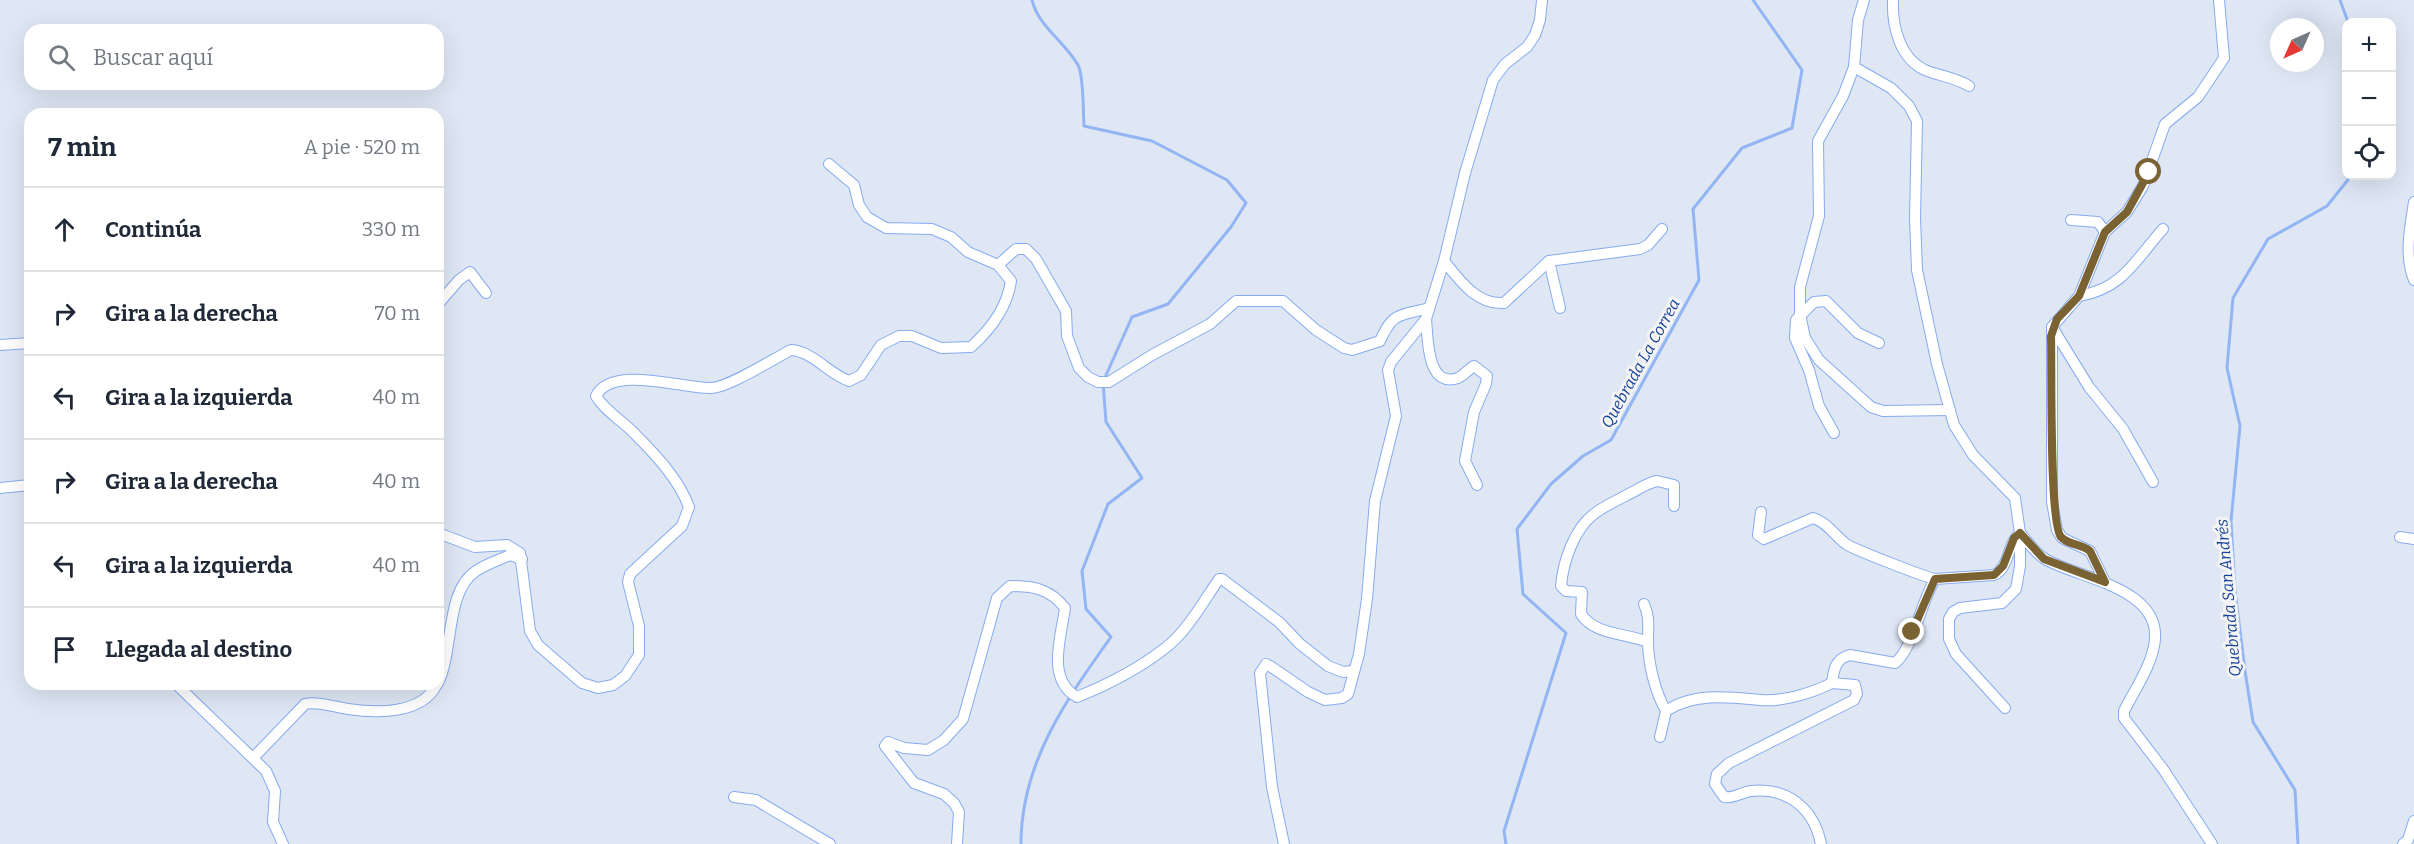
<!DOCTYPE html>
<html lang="es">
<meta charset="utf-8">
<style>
body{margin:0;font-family:Bitter,serif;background:#f6f6f7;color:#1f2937}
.controls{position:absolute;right:18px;top:18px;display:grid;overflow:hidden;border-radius:12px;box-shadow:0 6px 24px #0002}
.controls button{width:54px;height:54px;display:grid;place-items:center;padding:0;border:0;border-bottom:2px solid #e0e1e3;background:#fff;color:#1f2937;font:30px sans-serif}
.compass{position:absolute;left:2270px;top:18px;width:54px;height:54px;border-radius:50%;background:#fff;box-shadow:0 6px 24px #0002;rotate:225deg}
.stop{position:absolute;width:18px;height:18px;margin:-14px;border:4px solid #7a6233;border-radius:50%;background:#fff}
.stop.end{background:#7a6233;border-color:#fff;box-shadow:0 2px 6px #0008}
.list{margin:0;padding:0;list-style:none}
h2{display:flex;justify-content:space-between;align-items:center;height:78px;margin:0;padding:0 24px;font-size:26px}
h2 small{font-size:20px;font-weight:400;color:#747a83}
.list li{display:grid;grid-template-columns:39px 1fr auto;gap:18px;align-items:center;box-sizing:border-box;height:84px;padding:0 24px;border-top:2px solid #e0e1e3}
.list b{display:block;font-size:22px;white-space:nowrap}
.list em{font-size:20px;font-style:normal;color:#747a83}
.icon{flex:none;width:33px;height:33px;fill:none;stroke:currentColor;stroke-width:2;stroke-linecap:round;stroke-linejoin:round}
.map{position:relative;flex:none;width:2414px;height:844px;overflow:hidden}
.search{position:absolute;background:#fff;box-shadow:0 6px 24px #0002;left:24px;top:24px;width:420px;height:66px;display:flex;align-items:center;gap:15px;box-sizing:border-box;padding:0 21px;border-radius:18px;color:#747a83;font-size:22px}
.panel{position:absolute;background:#fff;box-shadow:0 6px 24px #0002;left:24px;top:108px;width:420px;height:582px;border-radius:18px}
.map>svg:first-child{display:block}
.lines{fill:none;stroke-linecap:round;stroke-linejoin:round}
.stream{stroke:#93b5f3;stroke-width:3}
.street-casing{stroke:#86abef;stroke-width:12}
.street{stroke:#fff;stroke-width:10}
.route{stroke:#7a6233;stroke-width:8}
.labels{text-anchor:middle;stroke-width:6;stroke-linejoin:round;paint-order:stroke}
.water-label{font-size:16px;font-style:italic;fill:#164299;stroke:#f4f4f4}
</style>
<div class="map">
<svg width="2414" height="844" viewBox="0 0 2414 844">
<rect width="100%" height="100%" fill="#dfe7f5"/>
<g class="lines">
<g class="stream">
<path d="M 2340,0 L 2348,22"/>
<path d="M 1021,844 C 1021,763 1066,700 1111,637 L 1086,609 L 1082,571 L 1108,504 L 1142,478 L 1106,422 L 1103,382 L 1132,317 L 1168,304 L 1231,227 L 1246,203 L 1227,180 L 1152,141 L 1084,126 C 1083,112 1084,76 1078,65 C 1064,41 1038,26 1032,0"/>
<path d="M 1506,844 L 1504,831 L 1566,633 L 1523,594 L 1517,529 L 1551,484 L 1583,456 L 1611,440 L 1699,280 L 1693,209 L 1742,148 L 1792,128 L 1802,70 L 1753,0"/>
<path d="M 2298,844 L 2295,790 L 2253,722 L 2245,671 L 2235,591 L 2231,521 L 2240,426 L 2227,368 L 2233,298 L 2268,239 L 2327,206 L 2351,176"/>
</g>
<defs>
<g id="street">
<path d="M 1864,0 L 1858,20 L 1854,67 L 1891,88 L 1909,106 L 1917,121 L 1915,218 L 1917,270 L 1937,364 L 1954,425 L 1973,455 L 2015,498 L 2020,533 L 2020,566 L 2016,589 L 2002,603 L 1960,608 L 1953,612 L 1949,619 L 1949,639 L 1956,654 L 2005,708"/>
<path d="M 1893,0 C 1892,25 1899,58 1925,70 C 1939,76 1955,77 1969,86"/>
<path d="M 1854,67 L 1843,96 L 1818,141 L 1819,216 L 1800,287 L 1800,314 L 1805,338 L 1819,360 L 1871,407 L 1883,411 L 1950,410"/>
<path d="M 829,164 L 854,185 L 859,205 L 867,217 L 886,228 L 932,229 L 951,237 L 968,252 L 998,265 L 1016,249 L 1026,249 L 1036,259 L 1066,311 L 1067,336 L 1079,368 L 1088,377 L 1098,382 L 1109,382 L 1152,355 L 1210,324 L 1236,301 L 1283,301 L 1316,330 L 1344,348 L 1352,350 L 1380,341 C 1393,311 1400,316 1429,308"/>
<path d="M 2414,202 C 2410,228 2404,255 2414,280"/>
<path d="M 2071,220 L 2098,222 L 2105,232"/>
<path d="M 1444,261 C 1460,281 1477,305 1504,303 L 1549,261 L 1640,249 L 1648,245 L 1662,229"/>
<path d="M 1549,261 L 1560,308"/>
<path d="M 2079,296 C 2123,289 2136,259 2163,229"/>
<path d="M 438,304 L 459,280 L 470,272 L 486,293"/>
<path d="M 1426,319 C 1428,336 1426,389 1458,378 C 1464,375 1469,369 1474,366 L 1487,376 L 1486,384 L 1474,412 L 1465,461 L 1477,485"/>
<path d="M 2052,327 L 2089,387 L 2123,429 L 2153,482"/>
<path d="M 0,345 L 30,343"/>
<path d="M 1834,433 L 1819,406 L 1809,370 L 1795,338 L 1796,320 L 1814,302 L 1826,301 L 1858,333 L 1879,343"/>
<path d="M 0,488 L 30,485"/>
<path d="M 1761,512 L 1758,535 L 1764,539 L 1813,518 C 1827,522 1835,536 1846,544 C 1855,550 1925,577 1935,579"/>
<path d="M 438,533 L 475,547 L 507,545 L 520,553 L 530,631 L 538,645 L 582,683 L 598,688 L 613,685 L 625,676 L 639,655 L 639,626 L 628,582 L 630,574 L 682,526 L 689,507 C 679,479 654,453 633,432 C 621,420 604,410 596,396 C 612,364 684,389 711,388 C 728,388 773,359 791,350 C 812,351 829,374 849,381 L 861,375 L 881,345 L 899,336 L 912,336 L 941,348 L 971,347 C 990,330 1007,308 1011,281 L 998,265"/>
<path d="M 2020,533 C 2028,542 2035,553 2045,559 C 2077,578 2159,587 2155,639 C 2153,664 2135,689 2124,711 L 2124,718 L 2163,769 L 2212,844"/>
<path d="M 2400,537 L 2414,539"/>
<path d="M 2105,582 L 2090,551 L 2062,538 L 2057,530 L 2052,502 L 2052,327 L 2079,296 L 2105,232 L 2127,212 L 2143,186 L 2165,124 L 2198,97 L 2224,58 L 2219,0"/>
<path d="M 1644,604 C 1650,618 1648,626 1648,641 C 1648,663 1655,692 1666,711"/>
<path d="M 1648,642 C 1626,633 1594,635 1581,614 L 1582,592 L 1566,591 L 1561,586 C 1563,562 1574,529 1594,514 C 1604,506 1616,501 1627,495 C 1638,490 1646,483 1657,481 L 1674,485 L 1674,506"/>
<path d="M 438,683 C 454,651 445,591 476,571 C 486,564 499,560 510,555 L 522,559"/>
<path d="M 176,684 L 266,771 L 275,791 L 273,822 L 283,844"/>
<path d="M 1660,737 L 1666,711 C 1693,692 1730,697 1760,700 C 1783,702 1812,693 1832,683"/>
<path d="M 254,757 L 305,704 C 318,701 334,707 348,709 C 376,713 422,715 437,684"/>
<path d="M 734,797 L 756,800 L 830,844"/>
<path d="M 957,844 L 959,812 L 954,803 L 944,794 L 914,783 L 885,746 L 888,742 L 904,748 L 928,750 L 944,740 L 963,719 L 997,598 L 1010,586 C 1034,586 1050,589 1065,608 C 1061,638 1046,679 1077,697 C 1107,685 1138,669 1164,649 C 1187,632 1203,602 1219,579 L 1222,579 L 1279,622 L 1300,644 L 1328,666 L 1343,672 L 1353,671"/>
<path d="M 1284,844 L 1272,787 L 1260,673 L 1266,664 L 1270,666 L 1308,692 L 1325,700 L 1342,698 L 1348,694 L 1359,654 L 1367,599 L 1375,501 L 1396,416 L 1388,370 L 1391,362 L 1426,319 L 1444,261 L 1465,173 L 1493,80 L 1505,64 L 1527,47 L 1535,35 L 1540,20 L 1542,0"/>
<path d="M 1821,844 C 1814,809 1788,787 1751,791 C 1742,792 1733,799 1724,797 L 1715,784 L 1717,774 L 1729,763 L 1854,700 L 1857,694 L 1855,685 L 1832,683 C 1834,669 1835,659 1850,655 L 1895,663 C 1913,649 1921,602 1935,579 L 1994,575 C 2010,567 2007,544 2020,533"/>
<path d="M 2403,844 L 2408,840 L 2414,821"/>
</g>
</defs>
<use href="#street" class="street-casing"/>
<use href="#street" class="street"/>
</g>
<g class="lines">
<path class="route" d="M 1912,632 L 1935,579 L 1994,575 L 2003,566 L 2014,538 L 2020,533 L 2044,559 L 2105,582 L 2090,551 C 2082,544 2068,545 2061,537 C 2049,523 2052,366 2051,336 L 2057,319 L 2079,296 L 2105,232 L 2127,212 L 2149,172"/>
</g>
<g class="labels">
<g class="water-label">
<text transform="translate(1640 363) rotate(-61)" y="6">Quebrada La Correa</text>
<text transform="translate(2228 598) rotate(-95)" y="6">Quebrada San Andrés</text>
</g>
</g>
</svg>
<div class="controls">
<button>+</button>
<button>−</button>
<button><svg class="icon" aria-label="locate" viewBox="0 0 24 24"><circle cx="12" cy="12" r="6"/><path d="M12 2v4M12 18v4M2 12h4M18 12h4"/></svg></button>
</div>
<svg class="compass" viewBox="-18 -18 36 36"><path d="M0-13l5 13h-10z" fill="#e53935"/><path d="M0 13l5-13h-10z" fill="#747a83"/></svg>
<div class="stop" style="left:2149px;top:172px"></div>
<div class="stop end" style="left:1912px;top:632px"></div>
<div class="search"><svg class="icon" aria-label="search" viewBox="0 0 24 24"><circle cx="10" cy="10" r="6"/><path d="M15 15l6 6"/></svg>Buscar aquí</div>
<section class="panel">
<h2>7 min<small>A pie · 520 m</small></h2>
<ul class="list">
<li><svg class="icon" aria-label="ahead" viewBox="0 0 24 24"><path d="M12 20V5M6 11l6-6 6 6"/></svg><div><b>Continúa</b></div><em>330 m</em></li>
<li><svg class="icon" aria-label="right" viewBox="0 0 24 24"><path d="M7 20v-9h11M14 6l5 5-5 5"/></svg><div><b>Gira a la derecha</b></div><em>70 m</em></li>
<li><svg class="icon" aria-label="left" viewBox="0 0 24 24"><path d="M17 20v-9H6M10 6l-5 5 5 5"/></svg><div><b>Gira a la izquierda</b></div><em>40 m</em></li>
<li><svg class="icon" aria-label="right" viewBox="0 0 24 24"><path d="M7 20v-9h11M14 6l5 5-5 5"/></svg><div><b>Gira a la derecha</b></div><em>40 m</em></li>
<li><svg class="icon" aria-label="left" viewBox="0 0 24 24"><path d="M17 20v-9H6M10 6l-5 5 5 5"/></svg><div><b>Gira a la izquierda</b></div><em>40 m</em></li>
<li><svg class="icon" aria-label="arrive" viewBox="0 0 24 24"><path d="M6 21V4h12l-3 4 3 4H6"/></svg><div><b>Llegada al destino</b></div></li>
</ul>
</section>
</div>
